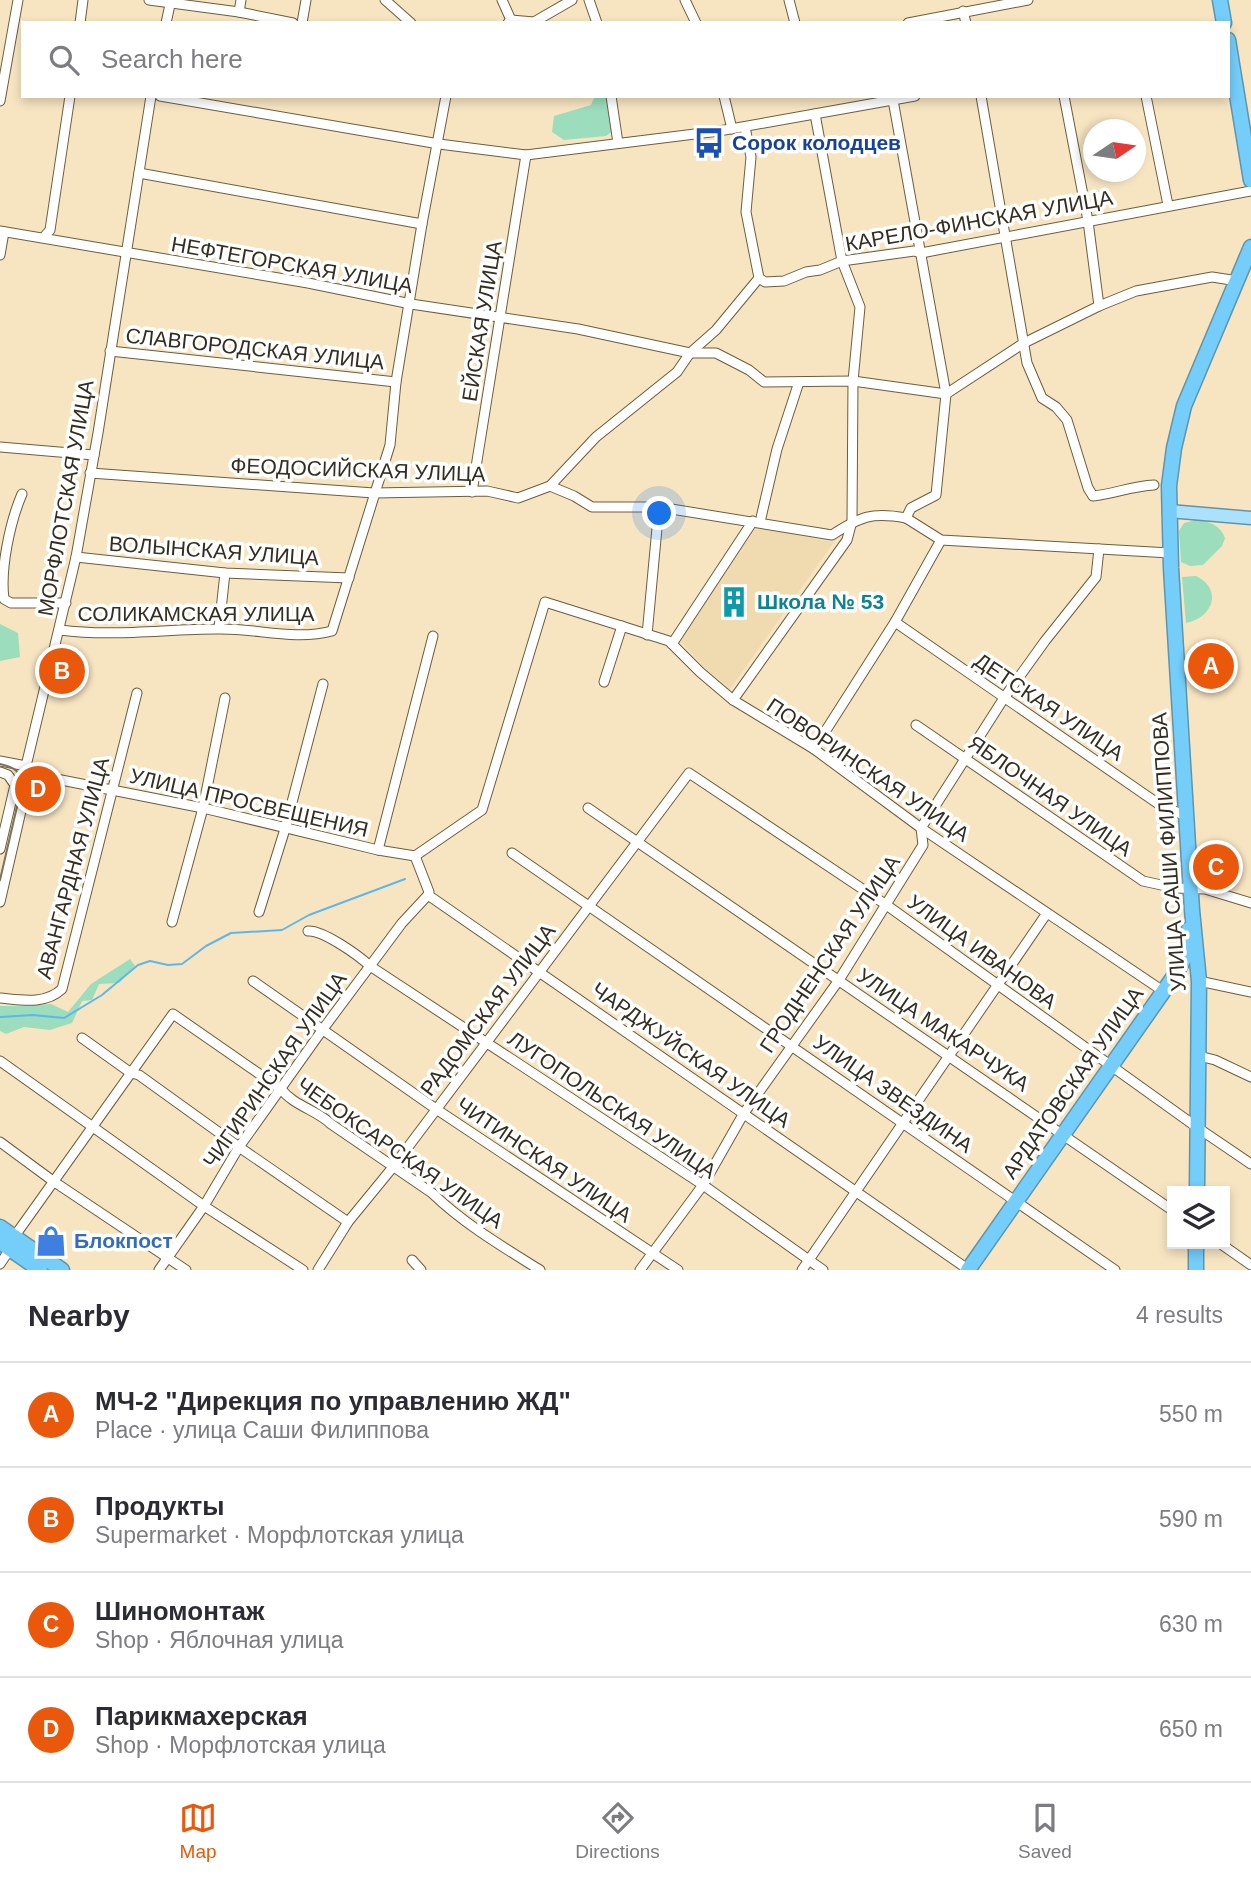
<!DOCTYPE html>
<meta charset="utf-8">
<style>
body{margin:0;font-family:Arial,sans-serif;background:#f7f7f7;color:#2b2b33}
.controls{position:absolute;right:21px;bottom:21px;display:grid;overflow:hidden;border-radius:0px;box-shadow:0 4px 10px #0003}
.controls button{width:63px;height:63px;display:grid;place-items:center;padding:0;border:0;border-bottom:2px solid #e1e1e2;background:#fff;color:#2b2b33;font:35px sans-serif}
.compass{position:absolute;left:1083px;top:119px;width:63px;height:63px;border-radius:50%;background:#fff;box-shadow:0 4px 10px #0003;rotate:77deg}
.you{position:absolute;left:660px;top:514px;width:24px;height:24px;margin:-18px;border:5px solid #fff;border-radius:50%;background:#1a73e8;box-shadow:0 0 0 10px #1a73e833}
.badge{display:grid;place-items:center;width:46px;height:46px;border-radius:50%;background:#ea580c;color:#fff;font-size:23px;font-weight:700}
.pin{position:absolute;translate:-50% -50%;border:4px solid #fff;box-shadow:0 2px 7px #0006}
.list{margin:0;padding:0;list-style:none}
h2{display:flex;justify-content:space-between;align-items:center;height:91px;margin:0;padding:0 28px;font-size:30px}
h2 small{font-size:23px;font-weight:400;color:#7c7c81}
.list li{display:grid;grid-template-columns:46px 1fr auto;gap:21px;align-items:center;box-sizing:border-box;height:105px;padding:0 28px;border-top:2px solid #e1e1e2}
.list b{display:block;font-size:26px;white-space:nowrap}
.list p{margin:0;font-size:23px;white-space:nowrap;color:#7c7c81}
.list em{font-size:23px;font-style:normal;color:#7c7c81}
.icon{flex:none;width:38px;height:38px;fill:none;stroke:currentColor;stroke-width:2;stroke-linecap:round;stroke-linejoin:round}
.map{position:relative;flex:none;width:1251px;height:1270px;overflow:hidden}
.search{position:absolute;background:#fff;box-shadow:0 4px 10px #0003;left:21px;right:21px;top:21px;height:77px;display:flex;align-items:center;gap:18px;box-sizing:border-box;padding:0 24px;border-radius:0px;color:#7c7c81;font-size:26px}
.sheet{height:511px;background:#fff}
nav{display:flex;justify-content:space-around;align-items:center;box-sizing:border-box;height:98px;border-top:2px solid #e1e1e2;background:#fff;font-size:19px;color:#7c7c81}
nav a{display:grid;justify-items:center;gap:4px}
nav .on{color:#ea580c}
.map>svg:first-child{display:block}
.built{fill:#f0dbb1}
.green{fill:#9bddbc}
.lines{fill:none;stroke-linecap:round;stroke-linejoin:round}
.stream{stroke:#5db7ea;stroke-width:2}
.minor-casing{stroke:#6c5d3e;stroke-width:11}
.major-casing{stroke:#5e95ae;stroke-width:15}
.highway-casing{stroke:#5e95ae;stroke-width:17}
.minor{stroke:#fff;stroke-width:9}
.major{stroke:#ace1fc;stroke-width:12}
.highway{stroke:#75cdfa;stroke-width:14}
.tram{stroke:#7f755e;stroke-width:2}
.labels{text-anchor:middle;stroke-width:7;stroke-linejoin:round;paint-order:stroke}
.transit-label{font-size:21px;font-weight:bold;fill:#164399;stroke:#fff;text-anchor:start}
.street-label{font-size:21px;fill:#342e20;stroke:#fff}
.culture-label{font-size:21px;font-weight:bold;fill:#0d838f;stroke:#fff;text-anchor:start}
.shop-label{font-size:21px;font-weight:bold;fill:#366cbe;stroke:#fff;text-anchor:start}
</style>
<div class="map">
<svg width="1251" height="1270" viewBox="0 0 1251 1270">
<rect width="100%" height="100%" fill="#f7e5c2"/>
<path class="built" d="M 756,527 L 834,542 L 730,689 L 706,669 L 680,641 Z"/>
<g class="green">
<path d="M 595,96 L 607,96 L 616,120 L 614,130 L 606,136 L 564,140 L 552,132 L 554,116 L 591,105 Z"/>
<path d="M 1196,520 C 1209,521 1220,525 1225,538 L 1222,546 L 1203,565 L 1190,566 L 1181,562 L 1179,531 L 1184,523 Z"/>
<path d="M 1196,576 C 1224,590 1212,618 1186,623 L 1182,577 Z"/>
<path d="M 0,624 L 18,633 L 20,657 L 0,661 Z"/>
<path d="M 130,959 L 135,966 L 119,983 L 99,984 L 92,1000 L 82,1001 L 72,1023 L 50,1030 L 24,1027 L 6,1034 L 0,1031 L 0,1006 L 27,1006 L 51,1004 L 68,1012 L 91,984 Z"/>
</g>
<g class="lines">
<path class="stream" d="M 0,1017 L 33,1015 L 64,1018 L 102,995 L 138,965 L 150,961 L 168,965 L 182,964 L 206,946 L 231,933 L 282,930 L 309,915 L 405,879"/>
<defs>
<g id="minor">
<path d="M 149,0 L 239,12 L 293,23"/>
<path d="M 385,0 L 411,23"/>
<path d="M 502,0 L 511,20"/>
<path d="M 589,0 L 597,23"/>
<path d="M 685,0 L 696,23"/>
<path d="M 789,0 L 795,23"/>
<path d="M 963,11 L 966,23"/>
<path d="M 239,12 L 241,0"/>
<path d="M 80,23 L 83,0"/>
<path d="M 166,23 L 171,0"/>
<path d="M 302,23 L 306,0"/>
<path d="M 508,23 L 511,20 L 534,22 L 572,0"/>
<path d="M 908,23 L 1028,0"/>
<path d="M 160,96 L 439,144 L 526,155 L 719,131 L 915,96"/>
<path d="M 611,96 L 618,143"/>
<path d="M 724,96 L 732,129"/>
<path d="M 981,96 L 1027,363 L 1042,398 L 1056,407 L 1067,420 L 1088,488 L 1093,496 C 1114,494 1132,486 1154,485"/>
<path d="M 1064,96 L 1088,221 L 1099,306"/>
<path d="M 1146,96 L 1168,205"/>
<path d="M 0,101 L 18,0"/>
<path d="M 139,173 L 422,224"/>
<path d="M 0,231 L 308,283 L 411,304 L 578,329 L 690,353 L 716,353 L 749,370 L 764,382 L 853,381 L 946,394 L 1024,343 L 1099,306 L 1136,291 L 1212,277 L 1238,281"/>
<path d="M 44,237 L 50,230 L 70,96"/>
<path d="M 0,255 L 4,232"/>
<path d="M 759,278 L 765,282 L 784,281 L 806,272 L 820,270 L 842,261 L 914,251 L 921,253 L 1251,191"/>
<path d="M 110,351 L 396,382"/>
<path d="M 0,447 L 94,455"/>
<path d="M 90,473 L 374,493 L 487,491 L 518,498 L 550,486 L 574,496 L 592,507 L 659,507 L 832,535 C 861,516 872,512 906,518 L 911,508 L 936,495 L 946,394 L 893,100"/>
<path d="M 550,486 L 596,437 L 677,372 L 690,353 L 716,330 L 759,278 L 746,212 L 751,157 L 745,127"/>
<path d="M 472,492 L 526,155"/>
<path d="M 22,494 C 10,522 0,569 4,599 L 11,603 L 66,603"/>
<path d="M 906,518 L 941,540 L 1170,553"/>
<path d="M 760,522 L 777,449 L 799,382"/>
<path d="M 76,557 L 225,573 L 349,578"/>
<path d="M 895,622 L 1160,805 L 1186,816"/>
<path d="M 219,628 L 225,573"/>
<path d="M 60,630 C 113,637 165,629 218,629 C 256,628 294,641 332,631 L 390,445 L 396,382 L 422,224 L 446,96"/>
<path d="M 647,635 L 659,507"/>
<path d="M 672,644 L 753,521"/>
<path d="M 604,682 L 622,626"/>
<path d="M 733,700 L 847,540 L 852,521 L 853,381 L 860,307 L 842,261 L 815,114"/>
<path d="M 916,725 L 1143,881 L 1175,888 L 1205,889 L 1251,903"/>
<path d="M 814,749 L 895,622 L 941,540"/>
<path d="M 0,761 L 26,766 L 36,775 L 203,808 L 378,850 L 415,856 L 482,810 L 545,602 L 669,641 L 700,672 L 733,700 L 814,749 L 921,828 L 1163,991"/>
<path d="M 0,772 L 8,775 L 15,785 L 0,849"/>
<path d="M 588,808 L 1172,1210"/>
<path d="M 378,850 L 433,636"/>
<path d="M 512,853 L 1115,1270"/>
<path d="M 415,856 L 429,892 L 428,895 L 969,1270"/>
<path d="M 0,902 L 24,798 L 28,776 L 26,766 L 76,557 L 98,433 L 151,96"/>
<path d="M 259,912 L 285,829 L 323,684"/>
<path d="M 172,922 L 203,808 L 225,698"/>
<path d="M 308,931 C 323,930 358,955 370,966 L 703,1185 L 823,1270"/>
<path d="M 253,981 L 436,1109 L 678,1270"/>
<path d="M 1199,981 L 1251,992"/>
<path d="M 0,998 C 21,1000 45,1005 62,989 L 137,693"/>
<path d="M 82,1038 L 131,1073 L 139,1075 L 239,1147 L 348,1222"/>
<path d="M 1199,1056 L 1215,1060 L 1251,1077"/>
<path d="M 0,1061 L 204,1206 L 303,1270"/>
<path d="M 0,1142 L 53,1181 L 186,1270"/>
<path d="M 14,1237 L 173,1014 L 281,1089 C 294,1106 317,1110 331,1124 L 432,1193 C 464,1224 503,1247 540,1270"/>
<path d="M 1221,1244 L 1251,1265"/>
<path d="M 412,1260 L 421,1270"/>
<path d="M 0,1264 L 10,1249"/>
<path d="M 159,1270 L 204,1206 L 239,1147 L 323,1029 L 402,923 L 428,895"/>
<path d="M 318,1270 L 348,1222 L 393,1167 L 689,773 L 885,904 L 1198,1128 L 1251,1164"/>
<path d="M 640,1270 L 703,1185 L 744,1113 L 839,980 L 923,845 L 921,828 L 1004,698 L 1045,641 L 1096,577 L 1099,549"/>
<path d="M 802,1270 L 1047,913"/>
</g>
<path id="major" d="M 1169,511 L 1251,518"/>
<g id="highway">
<path d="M 1220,0 L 1224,23"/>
<path d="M 1228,40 L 1251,180"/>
<path d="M 1197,1191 L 1199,981 L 1192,910 L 1171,568 L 1169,486 L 1174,448 L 1184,406 L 1251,247"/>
<path d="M 0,1227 L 62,1270"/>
<path d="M 0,1242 L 40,1270"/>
<path d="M 968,1270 L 1177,972 L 1185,957 L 1189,929"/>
<path d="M 1196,1270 L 1196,1244"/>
</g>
</defs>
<use href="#minor" class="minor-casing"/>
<use href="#major" class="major-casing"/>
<use href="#highway" class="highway-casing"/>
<use href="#minor" class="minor"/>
<use href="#major" class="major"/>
<use href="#highway" class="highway"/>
<path class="tram" d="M 0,764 C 12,767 18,769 23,781 L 0,880"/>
</g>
<defs>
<symbol id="bus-bare" viewBox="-9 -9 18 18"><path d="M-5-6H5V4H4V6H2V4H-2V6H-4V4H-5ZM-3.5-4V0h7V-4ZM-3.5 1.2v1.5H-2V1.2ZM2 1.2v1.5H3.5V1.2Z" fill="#1a4fb4" stroke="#fff" stroke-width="2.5" paint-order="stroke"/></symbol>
<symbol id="building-bare" viewBox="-9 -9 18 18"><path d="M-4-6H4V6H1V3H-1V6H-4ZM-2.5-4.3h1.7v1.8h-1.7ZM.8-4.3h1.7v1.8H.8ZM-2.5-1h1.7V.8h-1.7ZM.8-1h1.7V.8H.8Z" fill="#0f9aa8" stroke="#fff" stroke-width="2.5" paint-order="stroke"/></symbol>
<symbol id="shop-bare" viewBox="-9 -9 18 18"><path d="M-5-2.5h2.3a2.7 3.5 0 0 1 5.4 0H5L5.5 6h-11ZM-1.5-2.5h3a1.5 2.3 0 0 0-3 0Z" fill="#3f7fe0" stroke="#fff" stroke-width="2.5" paint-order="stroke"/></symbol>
</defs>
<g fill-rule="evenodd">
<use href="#bus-bare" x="687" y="121" width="44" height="44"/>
<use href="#building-bare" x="712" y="580" width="44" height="44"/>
<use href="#shop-bare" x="29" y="1219" width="44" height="44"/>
</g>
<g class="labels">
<g class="transit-label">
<text x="732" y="150">Сорок колодцев</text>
</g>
<g class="street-label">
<text transform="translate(979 221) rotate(-10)" y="7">КАРЕЛО-ФИНСКАЯ УЛИЦА</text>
<text transform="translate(292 265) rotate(10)" y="7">НЕФТЕГОРСКАЯ УЛИЦА</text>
<text transform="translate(482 321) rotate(-81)" y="7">ЕЙСКАЯ УЛИЦА</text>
<text transform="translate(255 349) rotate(6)" y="7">СЛАВГОРОДСКАЯ УЛИЦА</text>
<text transform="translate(358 470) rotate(2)" y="7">ФЕОДОСИЙСКАЯ УЛИЦА</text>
<text transform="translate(66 498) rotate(-80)" y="7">МОРФЛОТСКАЯ УЛИЦА</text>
<text transform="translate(214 551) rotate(4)" y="7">ВОЛЫНСКАЯ УЛИЦА</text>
<text x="196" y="621">СОЛИКАМСКАЯ УЛИЦА</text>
<text transform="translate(1049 707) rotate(34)" y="7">ДЕТСКАЯ УЛИЦА</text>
<text transform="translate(868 770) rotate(34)" y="7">ПОВОРИНСКАЯ УЛИЦА</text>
<text transform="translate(1050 796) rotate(35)" y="7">ЯБЛОЧНАЯ УЛИЦА</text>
<text transform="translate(249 803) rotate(13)" y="7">УЛИЦА ПРОСВЕЩЕНИЯ</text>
<text transform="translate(1169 852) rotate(-94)" y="7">УЛИЦА САШИ ФИЛИППОВА</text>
<text transform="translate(73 868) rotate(-75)" y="7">АВАНГАРДНАЯ УЛИЦА</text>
<text transform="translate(982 952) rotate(36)" y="7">УЛИЦА ИВАНОВА</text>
<text transform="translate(830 954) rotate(-56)" y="7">ГРОДНЕНСКАЯ УЛИЦА</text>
<text transform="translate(488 1010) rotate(-53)" y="7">РАДОМСКАЯ УЛИЦА</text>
<text transform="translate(943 1030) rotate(34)" y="7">УЛИЦА МАКАРЧУКА</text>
<text transform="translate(691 1055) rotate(35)" y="7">ЧАРДЖУЙСКАЯ УЛИЦА</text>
<text transform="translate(275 1070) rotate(-55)" y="7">ЧИГИРИНСКАЯ УЛИЦА</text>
<text transform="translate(1073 1083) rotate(-55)" y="7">АРДАТОВСКАЯ УЛИЦА</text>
<text transform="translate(893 1094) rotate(35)" y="7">УЛИЦА ЗВЕЗДИНА</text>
<text transform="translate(612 1105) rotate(34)" y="7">ЛУГОПОЛЬСКАЯ УЛИЦА</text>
<text transform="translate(400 1153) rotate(35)" y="7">ЧЕБОКСАРСКАЯ УЛИЦА</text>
<text transform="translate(544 1160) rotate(34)" y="7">ЧИТИНСКАЯ УЛИЦА</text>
</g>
<g class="culture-label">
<text x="757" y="609">Школа № 53</text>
</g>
<g class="shop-label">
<text x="74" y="1248">Блокпост</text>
</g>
</g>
</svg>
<div class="controls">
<button><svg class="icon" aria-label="layers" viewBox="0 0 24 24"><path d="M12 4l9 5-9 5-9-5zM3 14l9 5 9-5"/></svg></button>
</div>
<svg class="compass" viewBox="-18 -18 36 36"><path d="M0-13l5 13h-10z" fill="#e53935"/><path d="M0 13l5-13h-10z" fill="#7c7c81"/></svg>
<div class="you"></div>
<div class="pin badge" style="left:1211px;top:666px">A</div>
<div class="pin badge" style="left:62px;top:671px">B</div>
<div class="pin badge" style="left:1216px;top:867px">C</div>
<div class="pin badge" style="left:38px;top:789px">D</div>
<div class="search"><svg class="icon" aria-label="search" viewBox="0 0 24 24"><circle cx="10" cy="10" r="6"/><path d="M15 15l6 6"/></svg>Search here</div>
</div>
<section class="sheet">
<h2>Nearby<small>4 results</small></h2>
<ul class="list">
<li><span class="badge">A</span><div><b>МЧ-2 &quot;Дирекция по управлению ЖД&quot;</b><p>Place · улица Саши Филиппова</p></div><em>550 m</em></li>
<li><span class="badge">B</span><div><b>Продукты</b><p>Supermarket · Морфлотская улица</p></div><em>590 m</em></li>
<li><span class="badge">C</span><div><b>Шиномонтаж</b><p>Shop · Яблочная улица</p></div><em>630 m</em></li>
<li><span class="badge">D</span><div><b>Парикмахерская</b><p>Shop · Морфлотская улица</p></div><em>650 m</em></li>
</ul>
</section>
<nav>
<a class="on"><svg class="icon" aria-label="map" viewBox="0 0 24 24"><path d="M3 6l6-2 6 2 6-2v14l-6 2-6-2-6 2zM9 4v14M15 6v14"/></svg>Map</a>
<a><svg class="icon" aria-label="directions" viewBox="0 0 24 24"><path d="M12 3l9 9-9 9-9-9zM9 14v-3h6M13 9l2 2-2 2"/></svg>Directions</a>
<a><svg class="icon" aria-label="saved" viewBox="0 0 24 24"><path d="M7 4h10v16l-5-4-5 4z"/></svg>Saved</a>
</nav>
